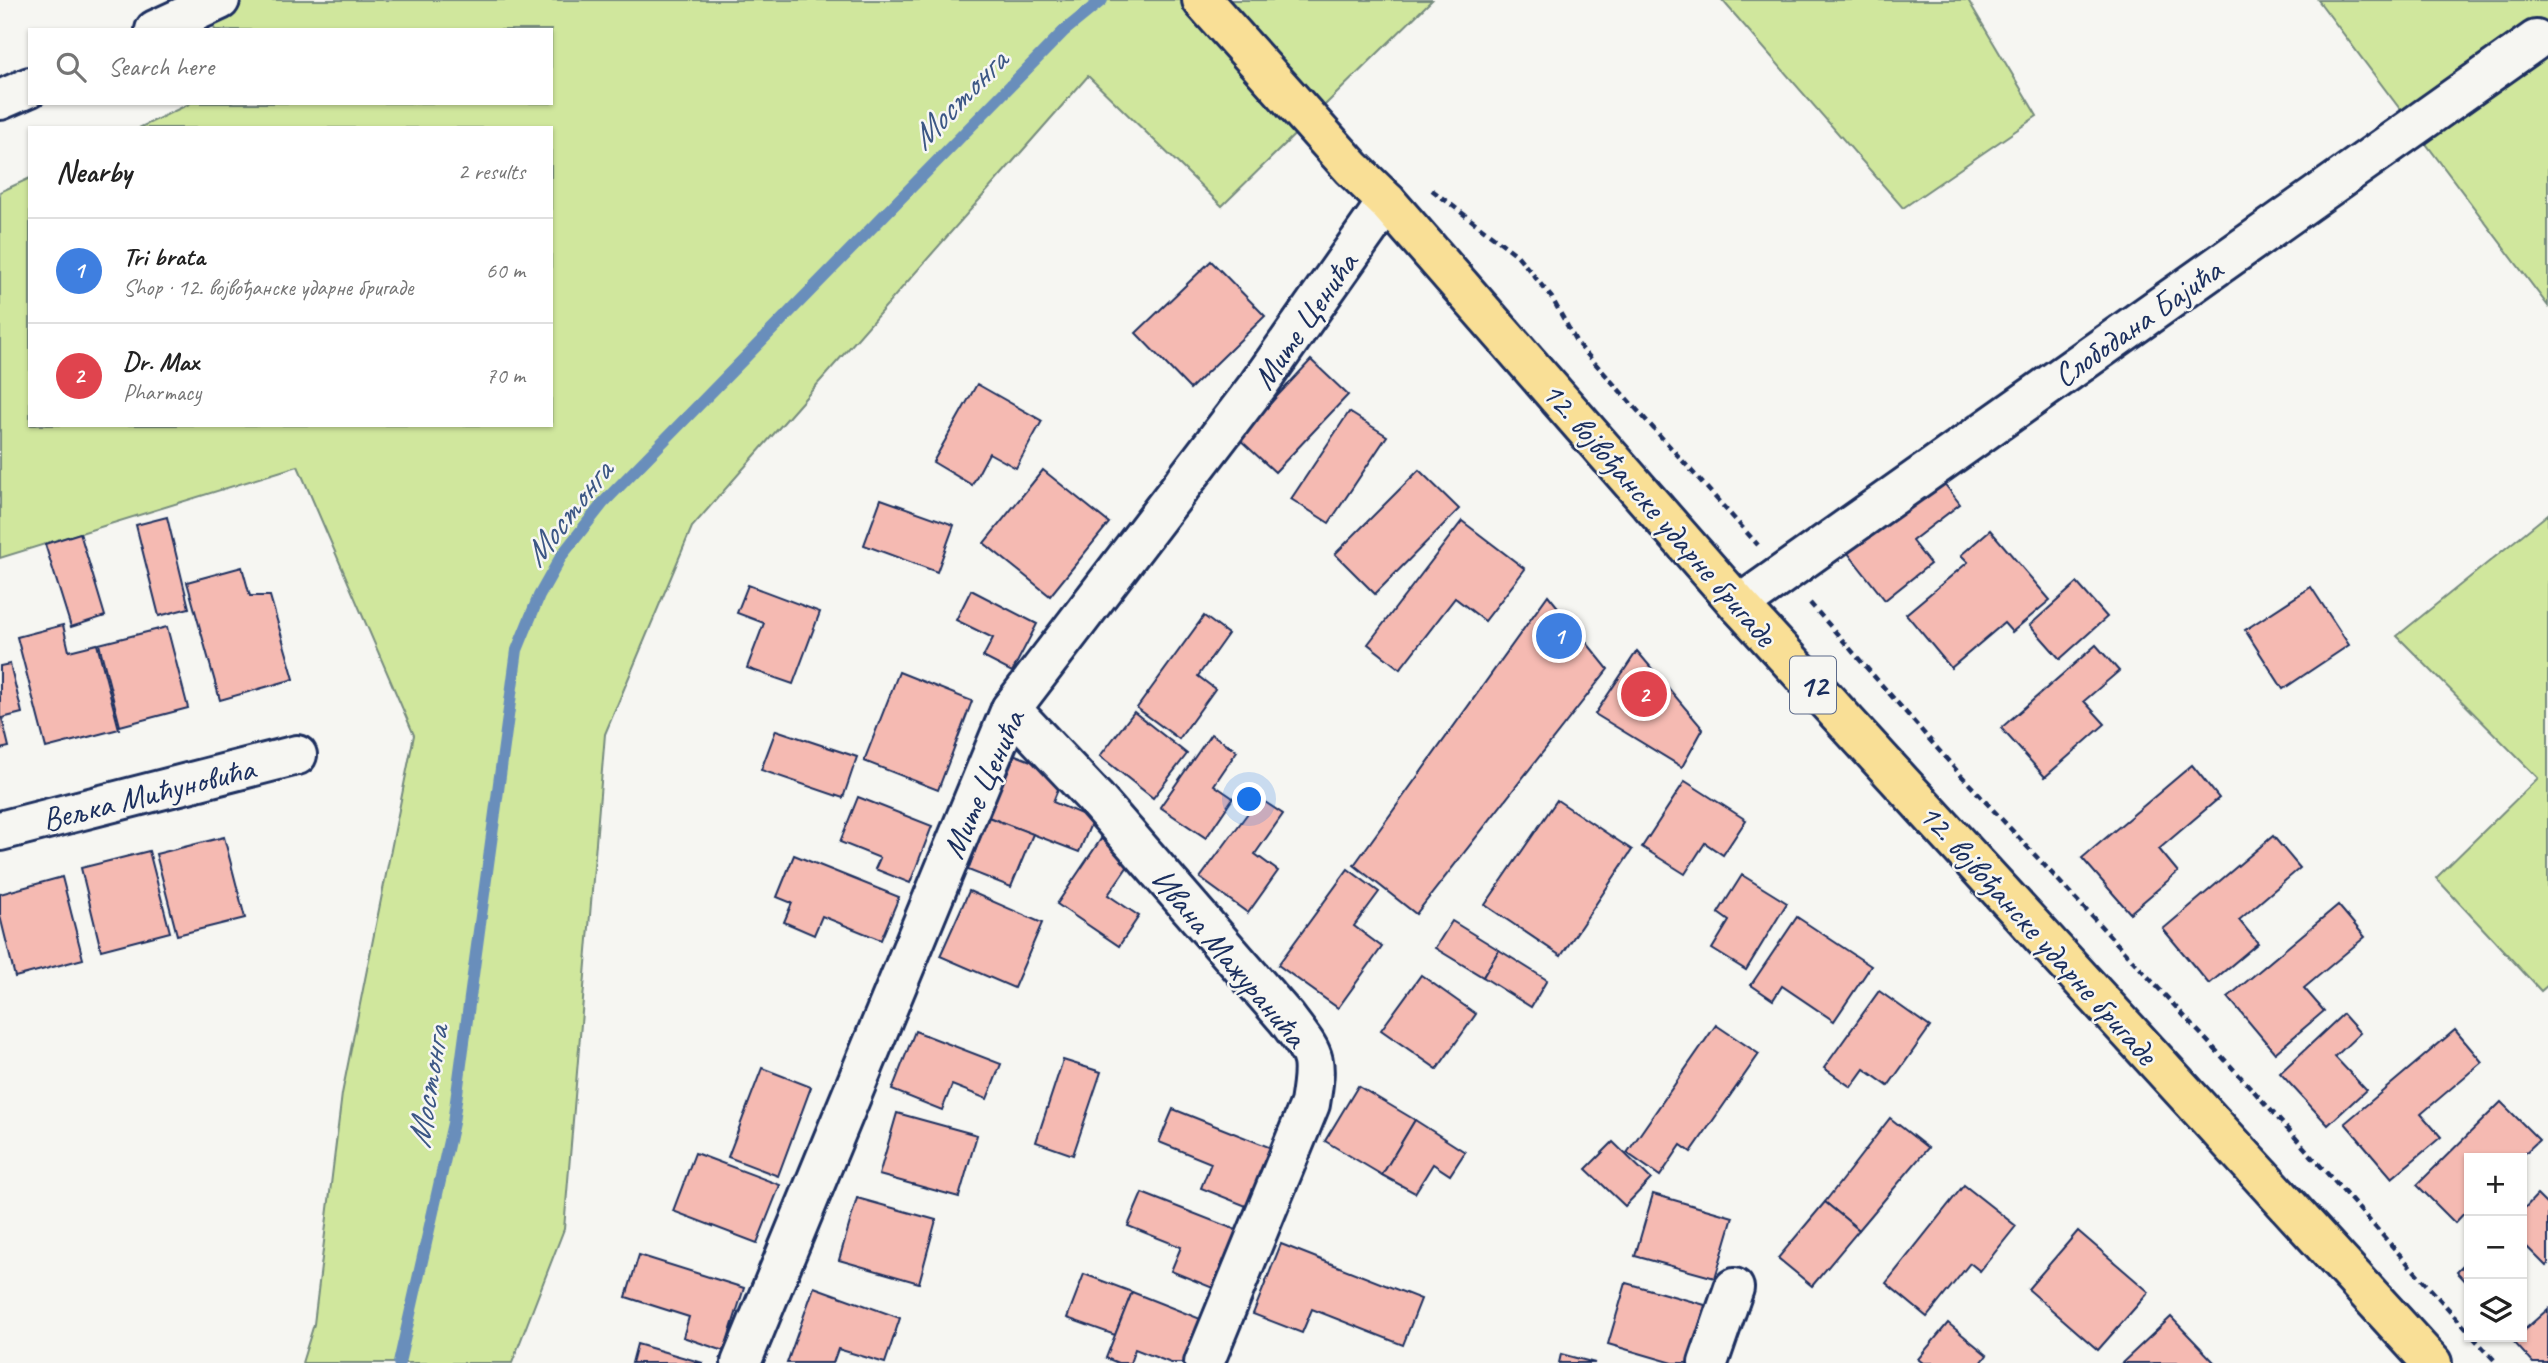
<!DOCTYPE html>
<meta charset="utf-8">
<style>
body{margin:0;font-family:Caveat,sans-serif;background:#f2f2f2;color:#222}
.controls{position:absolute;right:21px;bottom:21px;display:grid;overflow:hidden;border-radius:0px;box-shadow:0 2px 5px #0004}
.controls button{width:63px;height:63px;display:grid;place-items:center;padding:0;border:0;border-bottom:2px solid #e0e0e0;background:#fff;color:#222;font:35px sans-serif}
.you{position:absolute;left:1250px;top:800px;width:24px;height:24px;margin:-18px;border:5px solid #fff;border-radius:50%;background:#1a73e8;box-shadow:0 0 0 10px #1a73e833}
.badge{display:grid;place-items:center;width:46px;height:46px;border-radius:50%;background:#d93025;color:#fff;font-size:23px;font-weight:700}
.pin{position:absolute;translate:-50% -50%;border:4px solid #fff;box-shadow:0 2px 7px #0006}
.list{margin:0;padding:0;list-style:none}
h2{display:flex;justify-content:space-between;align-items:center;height:91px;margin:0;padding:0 28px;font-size:30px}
h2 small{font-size:23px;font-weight:400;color:#767676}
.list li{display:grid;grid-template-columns:46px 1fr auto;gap:21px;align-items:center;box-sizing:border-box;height:105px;padding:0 28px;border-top:2px solid #e0e0e0}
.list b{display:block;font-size:26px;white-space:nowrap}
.list p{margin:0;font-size:23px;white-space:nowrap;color:#767676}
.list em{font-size:23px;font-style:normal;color:#767676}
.icon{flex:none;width:38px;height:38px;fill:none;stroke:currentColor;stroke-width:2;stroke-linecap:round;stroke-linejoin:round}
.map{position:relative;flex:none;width:2548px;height:1363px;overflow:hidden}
.search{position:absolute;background:#fff;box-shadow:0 2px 5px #0004;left:28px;top:28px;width:525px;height:77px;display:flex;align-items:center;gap:18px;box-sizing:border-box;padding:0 24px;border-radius:0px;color:#767676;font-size:26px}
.panel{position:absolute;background:#fff;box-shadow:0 2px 5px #0004;left:28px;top:126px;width:525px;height:301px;border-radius:0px}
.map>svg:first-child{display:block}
.green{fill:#d0e79d;stroke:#768b7e;stroke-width:2}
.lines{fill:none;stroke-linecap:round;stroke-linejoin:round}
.stream{stroke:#698ebb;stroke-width:12}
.building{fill:#f5bab2;stroke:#1b2f5e;stroke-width:2}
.minor-casing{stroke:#1b2f5e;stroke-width:44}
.major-casing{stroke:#1b2f5e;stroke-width:44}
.path{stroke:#1b2f5e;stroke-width:4.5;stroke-dasharray:7 5;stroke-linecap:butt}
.minor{stroke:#f6f6f2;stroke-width:38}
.major{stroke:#f9df96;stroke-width:38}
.labels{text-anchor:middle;stroke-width:5;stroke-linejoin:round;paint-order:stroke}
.shield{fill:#f6f6f2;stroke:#5d6b8a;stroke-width:2}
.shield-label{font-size:32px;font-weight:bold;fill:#1b2f5e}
.street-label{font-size:33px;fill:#1b2f5e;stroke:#f6f6f2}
.water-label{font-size:35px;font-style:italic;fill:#3c5785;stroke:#f6f6f2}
</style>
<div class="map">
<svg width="2548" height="1363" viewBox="0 0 2548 1363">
<rect width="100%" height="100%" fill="#f6f6f2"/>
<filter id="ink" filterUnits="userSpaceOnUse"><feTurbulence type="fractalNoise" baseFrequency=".0143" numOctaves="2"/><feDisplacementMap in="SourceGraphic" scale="14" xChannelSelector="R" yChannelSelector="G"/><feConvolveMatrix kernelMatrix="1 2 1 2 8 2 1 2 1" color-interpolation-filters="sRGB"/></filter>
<g filter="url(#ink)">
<g class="green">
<path d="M 201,0 L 1432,0 L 1222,206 L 1088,76 L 692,527 L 605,734 L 564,1229 L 512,1363 L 302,1363 L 314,1324 L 342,1094 L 414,735 L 298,466 L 0,558 L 0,192 L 30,178 L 30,425 L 551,425 L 551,128 L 139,128 L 191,103 L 551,103 L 551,30 L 215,30 Z"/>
<path d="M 1722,0 L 1968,0 L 2037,116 L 1903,208 Z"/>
<path d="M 2318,0 L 2548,0 L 2548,306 Z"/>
<path d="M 2548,514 L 2548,985 L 2541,991 L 2436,878 L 2538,778 L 2397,636 Z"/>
</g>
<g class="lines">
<path class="stream" d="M 399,1363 L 453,1123 L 517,650 L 539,596 L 562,555 L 603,503 L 1064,31 L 1102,0"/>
</g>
<g class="building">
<path d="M 1211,261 L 1265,316 L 1190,389 L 1136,333 Z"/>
<path d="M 1311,360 L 1348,395 L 1275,472 L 1238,438 Z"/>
<path d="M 977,384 L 1042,421 L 1016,468 L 989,453 L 972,485 L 933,462 Z"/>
<path d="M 1349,412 L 1387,436 L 1329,523 L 1291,499 Z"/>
<path d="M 1043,470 L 1109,523 L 1050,596 L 984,543 Z"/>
<path d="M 1419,470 L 1459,509 L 1375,594 L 1335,554 Z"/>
<path d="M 1937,474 L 1960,504 L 1912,541 L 1930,564 L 1885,600 L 1844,548 Z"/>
<path d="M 881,499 L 954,525 L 937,572 L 864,545 Z"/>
<path d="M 167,517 L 189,608 L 159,616 L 136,525 Z"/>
<path d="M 1462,521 L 1525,569 L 1485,621 L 1455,598 L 1400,669 L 1368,644 Z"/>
<path d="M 1990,530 L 2050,600 L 2012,632 L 2004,623 L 1951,668 L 1906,614 L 1968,562 L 1961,555 Z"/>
<path d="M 80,533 L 105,616 L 71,627 L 45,544 Z"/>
<path d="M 242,567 L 250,596 L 270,596 L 294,679 L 220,700 L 187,582 Z"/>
<path d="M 2077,583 L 2107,617 L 2060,659 L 2030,625 Z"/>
<path d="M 748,585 L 820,612 L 793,684 L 747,668 L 764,623 L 737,613 Z"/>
<path d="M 2311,587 L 2349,645 L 2283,689 L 2245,630 Z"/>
<path d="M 971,590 L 1037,624 L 1012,672 L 983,657 L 993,638 L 956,620 Z"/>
<path d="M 1548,595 L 1608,669 L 1416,914 L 1354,865 Z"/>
<path d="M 1204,616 L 1228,634 L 1198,676 L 1215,689 L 1179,739 L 1137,708 Z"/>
<path d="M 63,625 L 69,651 L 97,644 L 119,729 L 46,748 L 17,637 Z"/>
<path d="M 167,627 L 188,708 L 120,726 L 99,644 Z"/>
<path d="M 2096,645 L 2119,671 L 2084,701 L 2105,724 L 2045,777 L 2001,728 Z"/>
<path d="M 1637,651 L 1703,729 L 1682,767 L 1595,714 Z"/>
<path d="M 10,664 L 22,713 L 2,718 L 9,747 L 0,749 L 0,666 Z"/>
<path d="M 899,672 L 972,701 L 938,790 L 864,761 Z"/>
<path d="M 1134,712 L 1187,754 L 1153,798 L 1100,756 Z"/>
<path d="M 776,730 L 857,757 L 843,798 L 761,770 Z"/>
<path d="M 1211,734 L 1237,751 L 1214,785 L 1233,798 L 1206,838 L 1160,807 Z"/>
<path d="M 1013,754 L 1064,774 L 1053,802 L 1093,819 L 1079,852 L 988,817 Z"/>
<path d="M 2192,765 L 2219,798 L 2159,849 L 2178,872 L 2130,913 L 2082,858 Z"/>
<path d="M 1685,781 L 1746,820 L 1723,855 L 1705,843 L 1685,874 L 1642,847 Z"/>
<path d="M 858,797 L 932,826 L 910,883 L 875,869 L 880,858 L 840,842 Z"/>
<path d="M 1259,798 L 1283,814 L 1255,854 L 1278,871 L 1248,913 L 1200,878 Z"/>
<path d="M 1557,800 L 1632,850 L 1561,956 L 1485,905 Z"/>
<path d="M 988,817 L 1033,834 L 1011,887 L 968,870 Z"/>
<path d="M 2273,836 L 2300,868 L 2239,920 L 2258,943 L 2209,984 L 2163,929 Z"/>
<path d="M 224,837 L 245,918 L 177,935 L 156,854 Z"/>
<path d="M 1101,839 L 1132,860 L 1108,895 L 1139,916 L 1119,946 L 1057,904 Z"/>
<path d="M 149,851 L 170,932 L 101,950 L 81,868 Z"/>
<path d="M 794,855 L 899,897 L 881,940 L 822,916 L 814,935 L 784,922 L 792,903 L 777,897 Z"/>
<path d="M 1348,869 L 1379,892 L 1354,926 L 1382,947 L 1338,1008 L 1278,965 Z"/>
<path d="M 1742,875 L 1787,903 L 1746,970 L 1712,949 L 1729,921 L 1718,913 Z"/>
<path d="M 62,877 L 83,959 L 15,977 L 0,916 L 0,894 Z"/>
<path d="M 969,891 L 1042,923 L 1014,988 L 940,956 Z"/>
<path d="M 2338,905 L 2365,937 L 2304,988 L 2324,1011 L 2275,1053 L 2228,997 Z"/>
<path d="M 1797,917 L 1871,966 L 1834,1021 L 1782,986 L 1773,1000 L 1751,985 Z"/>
<path d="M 1452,921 L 1499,950 L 1483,977 L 1435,948 Z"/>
<path d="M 1499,950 L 1547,980 L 1531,1007 L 1483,977 Z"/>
<path d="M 1421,975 L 1476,1014 L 1437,1069 L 1381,1030 Z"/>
<path d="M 1879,991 L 1930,1027 L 1888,1086 L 1864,1069 L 1851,1087 L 1824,1068 Z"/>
<path d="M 2343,1014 L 2360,1033 L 2335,1057 L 2366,1090 L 2328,1125 L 2280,1073 Z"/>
<path d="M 1716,1025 L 1759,1054 L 1691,1152 L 1681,1145 L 1660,1176 L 1627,1153 Z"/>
<path d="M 2455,1030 L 2482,1062 L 2421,1114 L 2441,1137 L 2392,1178 L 2345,1123 Z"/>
<path d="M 915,1031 L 1001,1064 L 987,1099 L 952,1085 L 942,1110 L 892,1090 Z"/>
<path d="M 1063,1060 L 1101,1072 L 1073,1155 L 1036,1142 Z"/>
<path d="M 762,1068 L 811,1087 L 778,1176 L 728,1157 Z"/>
<path d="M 1358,1086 L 1415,1120 L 1382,1175 L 1325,1141 Z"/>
<path d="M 2501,1102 L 2539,1140 L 2520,1158 L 2469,1158 L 2469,1208 L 2455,1223 L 2417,1185 Z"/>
<path d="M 1173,1109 L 1274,1149 L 1251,1208 L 1201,1188 L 1211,1163 L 1159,1142 Z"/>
<path d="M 897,1113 L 977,1135 L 959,1197 L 879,1175 Z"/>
<path d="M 1890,1118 L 1928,1148 L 1859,1230 L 1825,1202 Z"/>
<path d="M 1415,1120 L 1465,1152 L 1450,1175 L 1433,1164 L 1415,1193 L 1382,1175 Z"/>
<path d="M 1613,1142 L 1651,1179 L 1625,1206 L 1586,1169 Z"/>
<path d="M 695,1153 L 780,1185 L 757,1243 L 673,1211 Z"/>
<path d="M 1964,1185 L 2016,1226 L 1980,1271 L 1970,1263 L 1927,1317 L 1886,1283 Z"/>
<path d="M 1142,1193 L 1244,1233 L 1220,1291 L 1171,1271 L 1181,1247 L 1128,1226 Z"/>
<path d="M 1653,1194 L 1733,1217 L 1715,1278 L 1635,1256 Z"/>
<path d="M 2537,1195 L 2548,1206 L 2548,1264 L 2546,1266 L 2522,1242 L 2522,1211 Z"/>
<path d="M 857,1198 L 936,1220 L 919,1283 L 839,1260 Z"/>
<path d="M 1825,1202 L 1859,1230 L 1812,1286 L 1778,1258 Z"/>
<path d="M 2078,1231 L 2149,1292 L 2098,1350 L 2028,1289 Z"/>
<path d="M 1281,1244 L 1421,1299 L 1403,1345 L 1312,1309 L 1302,1333 L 1253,1314 Z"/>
<path d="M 639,1255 L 744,1288 L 724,1351 L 683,1337 L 689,1317 L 626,1297 Z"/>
<path d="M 2469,1260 L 2469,1285 L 2457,1272 Z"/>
<path d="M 1084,1274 L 1132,1292 L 1115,1335 L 1067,1318 Z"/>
<path d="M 1626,1283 L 1705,1305 L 1688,1363 L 1673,1363 L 1608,1344 Z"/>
<path d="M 814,1287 L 900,1318 L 885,1363 L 838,1349 L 833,1363 L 787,1363 Z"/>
<path d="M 1132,1292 L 1203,1320 L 1186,1363 L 1171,1363 L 1135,1349 L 1130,1363 L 1118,1363 L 1106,1358 Z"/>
<path d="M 2548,1309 L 2548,1363 L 2533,1363 L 2512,1340 L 2516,1337 L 2522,1337 L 2522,1332 Z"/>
<path d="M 2171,1317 L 2215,1363 L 2122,1363 Z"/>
<path d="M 1948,1323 L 1987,1355 L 1981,1363 L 1923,1363 L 1918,1359 Z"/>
<path d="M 637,1344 L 703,1363 L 632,1363 Z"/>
<path d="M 1561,1354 L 1595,1363 L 1559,1363 Z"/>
</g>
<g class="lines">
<defs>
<g id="minor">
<path d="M 155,30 L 220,0"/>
<path d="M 0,100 L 30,87"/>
<path d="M 1739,605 L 2536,40"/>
<path d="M 1011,709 L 1095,798 L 1287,1019 C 1315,1057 1318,1055 1310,1104 L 1204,1363"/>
<path d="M 0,831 L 297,755"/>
<path d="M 741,1363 L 1011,709 L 1259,384 L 1387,202"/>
<path d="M 1708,1363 L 1734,1288"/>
</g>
<path id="major" d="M 1202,0 L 1352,168 L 1387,202 L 1739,605 L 2432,1363"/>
</defs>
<use href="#minor" class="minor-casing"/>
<use href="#major" class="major-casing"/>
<g class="path">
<path d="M 1432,190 L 1517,255 L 1552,298 L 1577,343 L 1758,545"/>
<path d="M 1810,603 L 1958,772 L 2250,1087 L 2469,1332"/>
<path d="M 2473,1337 L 2497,1363"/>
</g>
<use href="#minor" class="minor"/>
<use href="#major" class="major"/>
</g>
</g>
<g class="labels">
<rect class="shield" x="1790" y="656.5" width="46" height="57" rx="5"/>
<g class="shield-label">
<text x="1813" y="696">12</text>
</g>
<g class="street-label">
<text transform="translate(1304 320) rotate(-55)" y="12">Мите Ценића</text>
<text transform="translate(2137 322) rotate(-35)" y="12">Слободана Бајића</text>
<text transform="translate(1660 513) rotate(49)" y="12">12. војвођанске ударне бригаде</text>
<text transform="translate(982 784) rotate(-66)" y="12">Мите Ценића</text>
<text transform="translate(148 793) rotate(-14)" y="12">Вељка Мићуновића</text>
<text transform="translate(2039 933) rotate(48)" y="12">12. војвођанске ударне бригаде</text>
<text transform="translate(1230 957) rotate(50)" y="12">Ивана Мажуранића</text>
</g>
<g class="water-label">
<text transform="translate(958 99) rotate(-46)" y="12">Мостонга</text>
<text transform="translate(567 513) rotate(-52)" y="12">Мостонга</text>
<text transform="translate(427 1087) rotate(-81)" y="12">Мостонга</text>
</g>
</g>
</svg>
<div class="controls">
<button>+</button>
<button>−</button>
<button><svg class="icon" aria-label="layers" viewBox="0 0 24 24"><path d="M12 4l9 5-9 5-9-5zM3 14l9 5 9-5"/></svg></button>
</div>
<div class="you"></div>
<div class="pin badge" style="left:1559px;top:636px;background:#3f7fe0">1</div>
<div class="pin badge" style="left:1644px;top:694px;background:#e0444e">2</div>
<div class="search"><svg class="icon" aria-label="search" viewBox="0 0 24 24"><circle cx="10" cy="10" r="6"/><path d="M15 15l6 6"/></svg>Search here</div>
<section class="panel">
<h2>Nearby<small>2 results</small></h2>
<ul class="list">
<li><span class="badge" style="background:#3f7fe0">1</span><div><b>Tri brata</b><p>Shop · 12. војвођанске ударне бригаде</p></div><em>60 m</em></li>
<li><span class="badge" style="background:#e0444e">2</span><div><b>Dr. Max</b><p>Pharmacy</p></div><em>70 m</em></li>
</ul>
</section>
</div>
